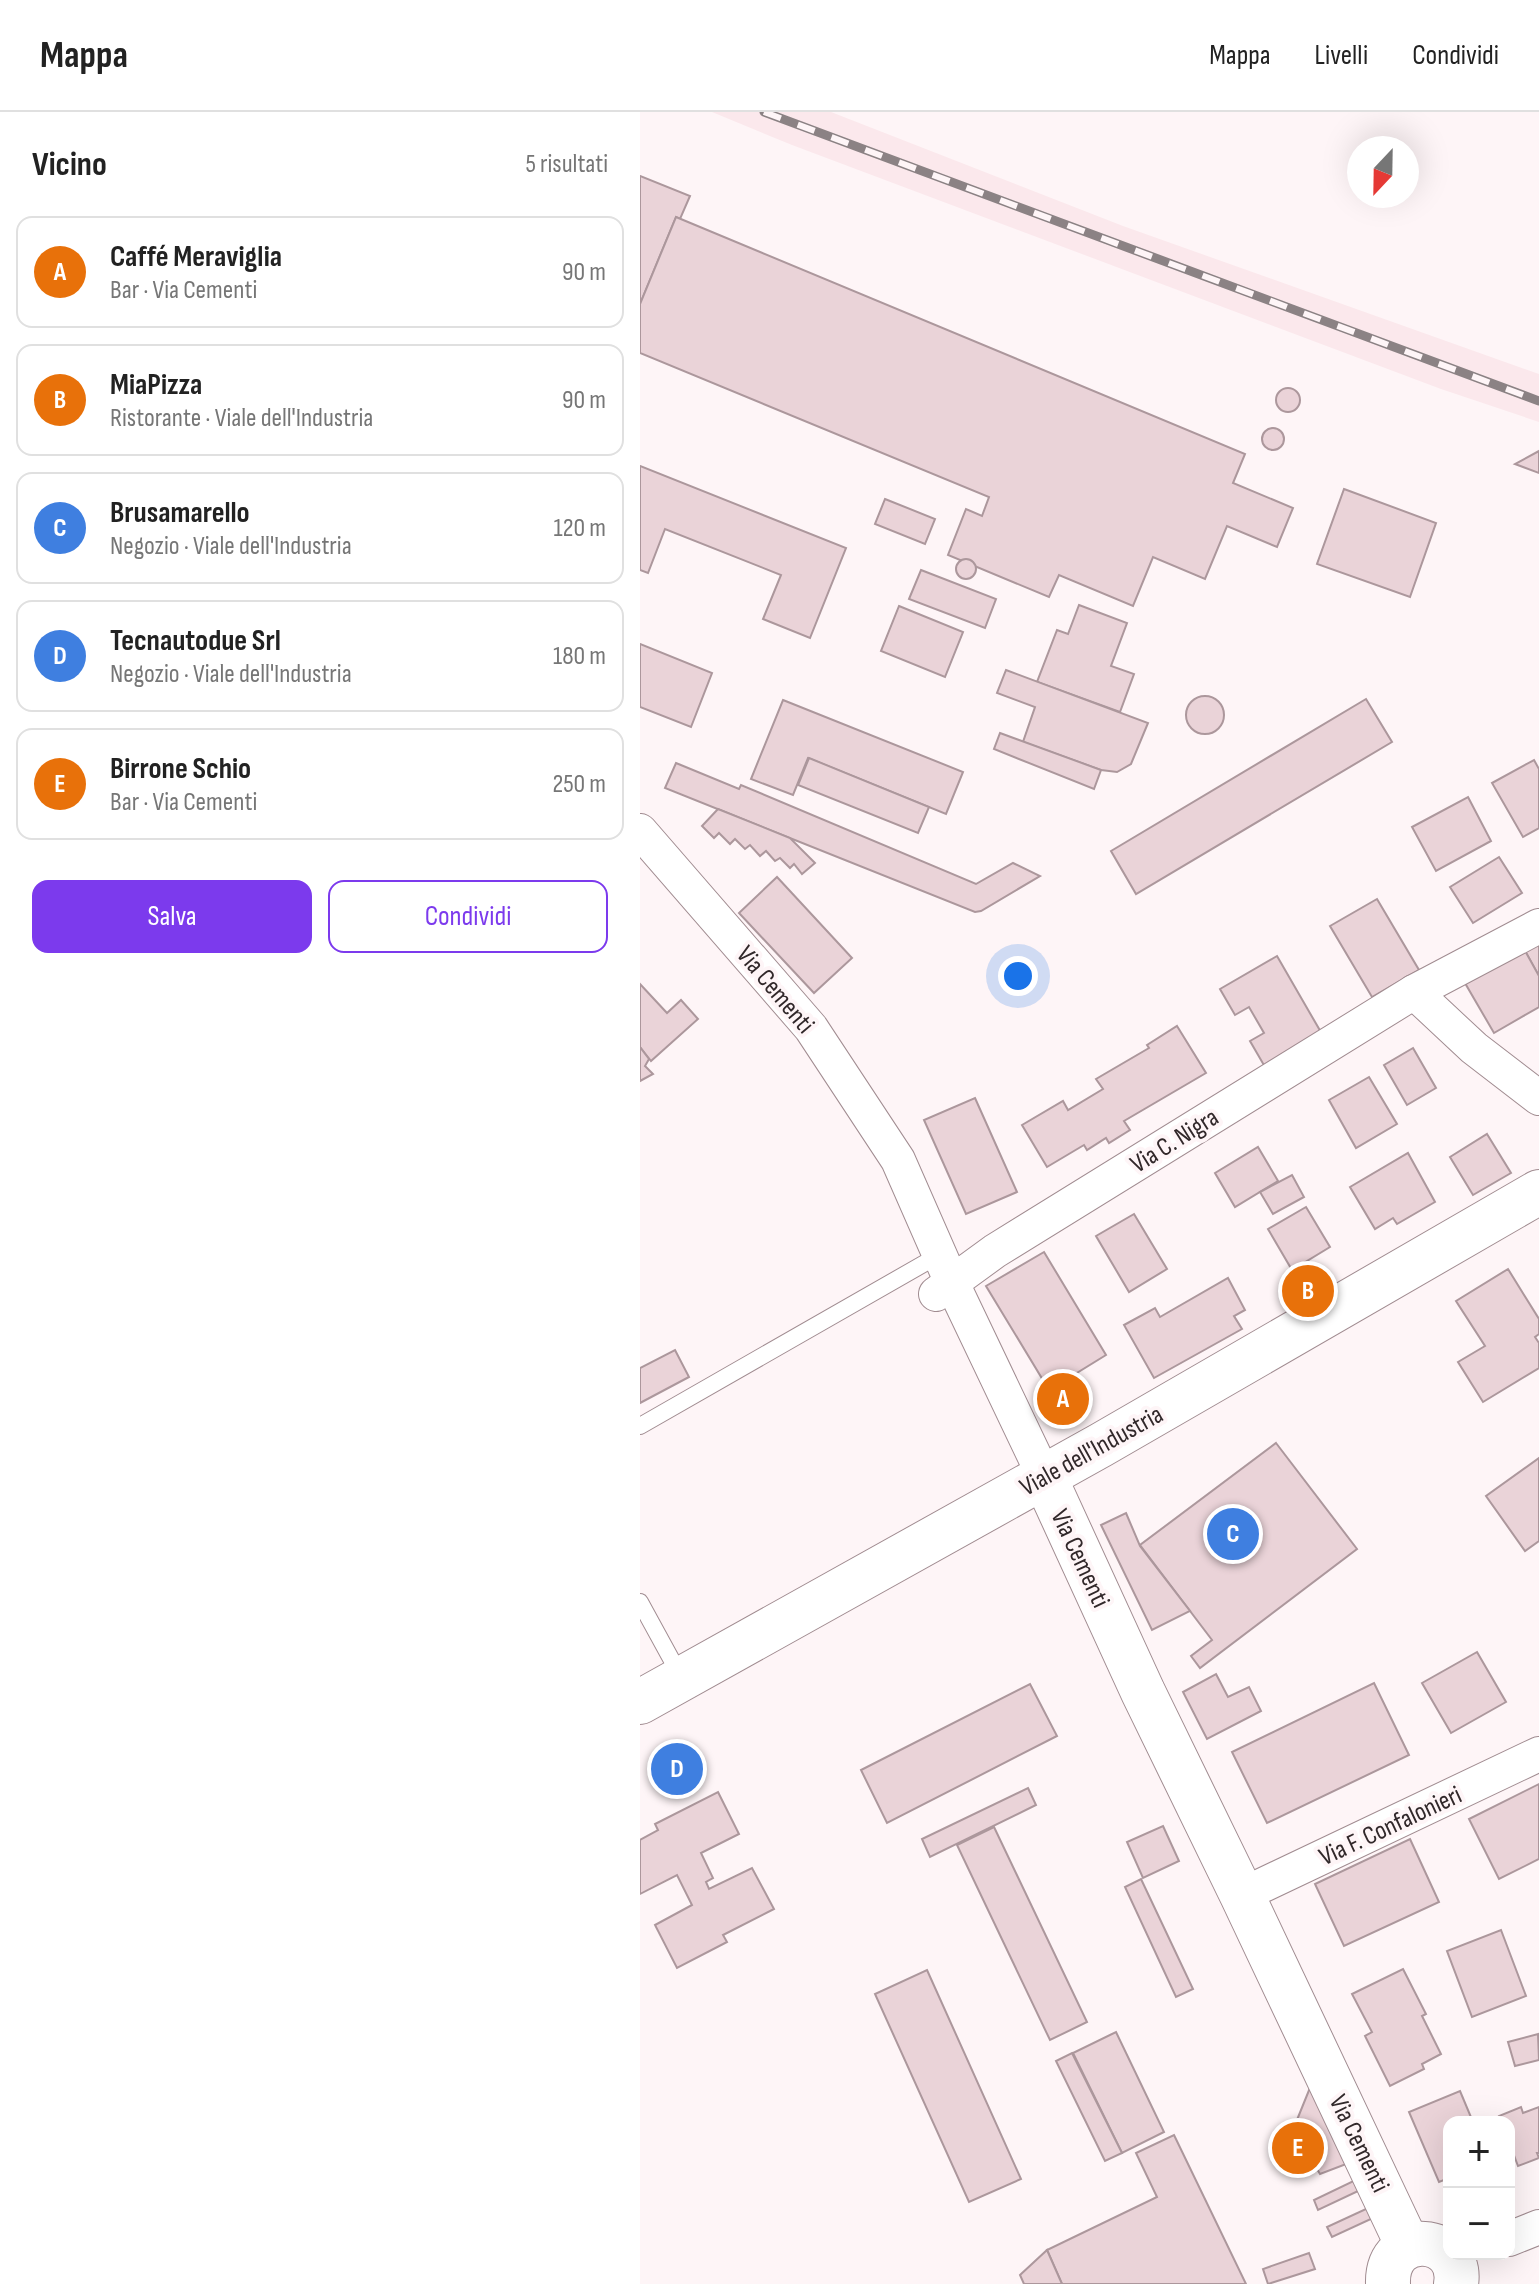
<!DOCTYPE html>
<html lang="it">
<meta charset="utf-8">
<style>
body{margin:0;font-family:"Sofia Sans Condensed",sans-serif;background:#f6f6f6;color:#222}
.controls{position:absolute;right:24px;bottom:24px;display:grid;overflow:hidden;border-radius:16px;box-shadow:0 8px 32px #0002}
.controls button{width:72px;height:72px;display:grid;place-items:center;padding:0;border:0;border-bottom:2px solid #e0e0e0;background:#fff;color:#222;font:40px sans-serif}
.compass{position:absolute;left:707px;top:24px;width:72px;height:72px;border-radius:50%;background:#fff;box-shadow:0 8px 32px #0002;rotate:202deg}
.you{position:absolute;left:378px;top:864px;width:28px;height:28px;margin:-20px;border:6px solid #fff;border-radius:50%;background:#1a73e8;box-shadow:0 0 0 12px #1a73e833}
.badge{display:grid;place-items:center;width:52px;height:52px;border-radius:50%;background:#7c3aed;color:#fff;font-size:26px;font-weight:700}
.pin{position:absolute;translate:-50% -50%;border:4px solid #fff;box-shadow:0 2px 8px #0006}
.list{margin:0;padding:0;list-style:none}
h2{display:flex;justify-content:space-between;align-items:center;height:104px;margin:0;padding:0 32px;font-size:34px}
h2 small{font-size:26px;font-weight:400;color:#767676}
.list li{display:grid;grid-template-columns:52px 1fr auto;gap:24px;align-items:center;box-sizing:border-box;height:112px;margin:0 16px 16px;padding:0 16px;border:2px solid #e0e0e0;border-radius:16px}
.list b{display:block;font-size:30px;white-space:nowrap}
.list p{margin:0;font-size:26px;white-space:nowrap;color:#767676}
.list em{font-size:26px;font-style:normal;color:#767676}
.actions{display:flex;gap:16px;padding:24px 32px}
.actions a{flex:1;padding:18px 0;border:2px solid #7c3aed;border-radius:16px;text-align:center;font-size:28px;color:#7c3aed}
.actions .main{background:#7c3aed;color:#fff}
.map{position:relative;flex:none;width:899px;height:2172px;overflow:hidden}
header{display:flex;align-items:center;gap:48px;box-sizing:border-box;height:112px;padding:0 40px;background:#fff;border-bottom:2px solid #e0e0e0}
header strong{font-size:38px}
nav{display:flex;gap:44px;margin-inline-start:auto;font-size:28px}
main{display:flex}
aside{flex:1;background:#fff}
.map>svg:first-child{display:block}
.built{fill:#fbe8ec}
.building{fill:#ead3d8;stroke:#ac979c;stroke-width:2}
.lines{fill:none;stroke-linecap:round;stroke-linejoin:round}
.lane-casing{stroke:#a18c91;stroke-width:18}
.street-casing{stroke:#a18c91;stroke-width:36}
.secondary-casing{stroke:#a18c91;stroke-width:46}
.path{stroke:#b0a7a9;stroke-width:5;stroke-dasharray:2 6;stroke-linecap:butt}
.lane{stroke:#fff;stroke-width:16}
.street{stroke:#fff;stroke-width:34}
.secondary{stroke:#fff;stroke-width:44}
.rail-casing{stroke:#8b8284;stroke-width:9}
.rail{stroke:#fef5f7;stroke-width:6;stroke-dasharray:18;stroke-linecap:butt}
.labels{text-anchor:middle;stroke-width:8;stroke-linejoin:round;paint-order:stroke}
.street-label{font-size:26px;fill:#31282a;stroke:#fef5f7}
</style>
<header>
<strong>Mappa</strong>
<nav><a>Mappa</a><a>Livelli</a><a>Condividi</a></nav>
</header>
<main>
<aside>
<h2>Vicino<small>5 risultati</small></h2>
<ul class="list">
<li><span class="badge" style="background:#e8710a">A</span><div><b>Caffé Meraviglia</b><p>Bar · Via Cementi</p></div><em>90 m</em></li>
<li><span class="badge" style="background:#e8710a">B</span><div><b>MiaPizza</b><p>Ristorante · Viale dell'Industria</p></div><em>90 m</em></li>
<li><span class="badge" style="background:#3f7fe0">C</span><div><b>Brusamarello</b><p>Negozio · Viale dell'Industria</p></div><em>120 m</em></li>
<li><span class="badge" style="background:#3f7fe0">D</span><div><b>Tecnautodue Srl</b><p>Negozio · Viale dell'Industria</p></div><em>180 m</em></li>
<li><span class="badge" style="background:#e8710a">E</span><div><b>Birrone Schio</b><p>Bar · Via Cementi</p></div><em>250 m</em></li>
</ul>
<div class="actions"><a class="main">Salva</a><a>Condividi</a></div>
</aside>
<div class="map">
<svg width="899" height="2172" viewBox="0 0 899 2172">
<rect width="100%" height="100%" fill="#fef5f7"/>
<path class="built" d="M 72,0 L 191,0 L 483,114 L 899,262 L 899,310 L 801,277 L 152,33 Z"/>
<g class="building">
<path d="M 0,64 L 50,84 L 40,107 L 36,105 L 0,192 Z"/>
<path d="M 36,105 L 605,342 L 593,371 L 653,396 L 637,435 L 587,414 L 565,467 L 513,445 L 493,494 L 419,463 L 409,485 L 308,443 L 326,397 L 342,404 L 349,385 L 0,241 L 0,192 Z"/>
<circle cx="648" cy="288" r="12"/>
<circle cx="633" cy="327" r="11"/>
<path d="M 899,339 L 899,361 L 875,352 Z"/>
<path d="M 0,354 L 206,436 L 170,526 L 123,507 L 141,463 L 25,417 L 8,461 L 0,458 Z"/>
<path d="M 704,377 L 796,411 L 770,485 L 677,452 Z"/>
<path d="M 245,387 L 295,407 L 285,432 L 235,412 Z"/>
<circle cx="326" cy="457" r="10"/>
<path d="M 281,458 L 356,487 L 345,516 L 269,487 Z"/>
<path d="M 439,493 L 487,511 L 471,554 L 494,562 L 480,600 L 397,570 L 417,518 L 428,522 Z"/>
<path d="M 259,494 L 323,520 L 305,565 L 241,539 Z"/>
<path d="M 0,532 L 72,561 L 51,615 L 0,595 Z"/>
<path d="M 366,558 L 508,611 L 491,652 L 477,660 L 461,658 L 383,630 L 395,595 L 357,581 Z"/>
<circle cx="565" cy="603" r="19"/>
<path d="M 726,587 L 752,630 L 496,782 L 471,739 Z"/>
<path d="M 143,588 L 323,660 L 306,702 L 168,646 L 153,683 L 111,667 Z"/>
<path d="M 360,621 L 461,658 L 454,677 L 354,637 Z"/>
<path d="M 169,646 L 289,695 L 278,721 L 158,673 Z"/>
<path d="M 894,648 L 899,657 L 899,716 L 883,725 L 852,671 Z"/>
<path d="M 36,651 L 99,677 L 101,673 L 336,772 L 373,751 L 400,764 L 341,799 L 335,800 L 25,676 Z"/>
<path d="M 828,685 L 851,729 L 796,759 L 772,715 Z"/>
<path d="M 78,697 L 150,726 L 175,751 L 162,762 L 154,752 L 150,756 L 140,746 L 135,749 L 126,739 L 120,744 L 110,733 L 105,737 L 95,727 L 90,732 L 79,721 L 74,726 L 62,714 Z"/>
<path d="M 859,745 L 882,781 L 833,811 L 810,775 Z"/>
<path d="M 137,765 L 212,846 L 174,881 L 99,801 Z"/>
<path d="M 737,787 L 779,858 L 732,885 L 690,814 Z"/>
<path d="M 899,829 L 899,864 L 884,837 Z"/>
<path d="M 884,837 L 899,864 L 899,895 L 854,921 L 825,871 Z"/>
<path d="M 637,844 L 682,922 L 625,955 L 610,929 L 624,921 L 609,895 L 595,903 L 580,877 Z"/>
<path d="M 0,872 L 27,901 L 41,888 L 58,907 L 11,949 L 0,935 Z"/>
<path d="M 537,914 L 566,961 L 484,1009 L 490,1018 L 469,1031 L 466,1026 L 447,1038 L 444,1033 L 407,1055 L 382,1013 L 423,989 L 428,998 L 463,977 L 456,967 L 509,936 L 507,933 Z"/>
<path d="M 0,935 L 9,947 L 5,954 L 13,962 L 0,969 Z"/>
<path d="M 773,936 L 796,976 L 767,993 L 744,953 Z"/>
<path d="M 729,965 L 757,1012 L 716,1036 L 689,988 Z"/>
<path d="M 335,986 L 377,1080 L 326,1102 L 284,1008 Z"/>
<path d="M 847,1022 L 871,1061 L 833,1083 L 810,1045 Z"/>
<path d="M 618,1035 L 638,1069 L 595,1095 L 575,1061 Z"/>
<path d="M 768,1041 L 795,1090 L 757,1112 L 753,1106 L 735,1117 L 710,1075 Z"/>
<path d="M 652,1063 L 664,1085 L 633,1102 L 620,1080 Z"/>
<path d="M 666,1095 L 690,1135 L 652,1158 L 628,1117 Z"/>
<path d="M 494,1102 L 527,1157 L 489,1180 L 456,1124 Z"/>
<path d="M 404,1140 L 466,1243 L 409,1278 L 346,1174 Z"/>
<path d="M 868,1157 L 899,1207 L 899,1222 L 895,1225 L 899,1231 L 899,1256 L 843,1290 L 818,1250 L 845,1234 L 816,1189 Z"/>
<path d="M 588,1166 L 605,1198 L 594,1204 L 602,1217 L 514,1266 L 484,1213 L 515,1196 L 520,1205 Z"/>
<path d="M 35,1238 L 49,1265 L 0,1291 L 0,1256 Z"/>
<path d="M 636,1331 L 717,1437 L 560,1556 L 551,1544 L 572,1528 L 500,1433 Z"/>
<path d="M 899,1346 L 899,1429 L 885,1439 L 846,1384 Z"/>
<path d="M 486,1401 L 500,1434 L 550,1499 L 512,1518 L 461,1413 Z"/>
<path d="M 837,1540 L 866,1590 L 811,1621 L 782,1571 Z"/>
<path d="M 576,1562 L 588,1585 L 609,1575 L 621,1599 L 567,1627 L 543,1580 Z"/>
<path d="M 734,1571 L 769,1643 L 627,1711 L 592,1640 Z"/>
<path d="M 390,1572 L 417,1624 L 247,1711 L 221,1658 Z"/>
<path d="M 899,1672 L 899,1747 L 859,1767 L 829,1707 Z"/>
<path d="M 388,1676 L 396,1693 L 290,1745 L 282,1727 Z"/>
<path d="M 78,1680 L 99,1722 L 61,1741 L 73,1766 L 66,1770 L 69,1777 L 112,1756 L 134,1797 L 83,1823 L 87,1830 L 37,1856 L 15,1813 L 52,1793 L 37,1763 L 0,1782 L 0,1728 L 18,1718 L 15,1712 Z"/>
<path d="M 523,1714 L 539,1749 L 503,1766 L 487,1730 Z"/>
<path d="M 354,1715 L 447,1910 L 410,1928 L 317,1733 Z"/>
<path d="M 770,1727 L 799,1790 L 704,1834 L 675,1772 Z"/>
<path d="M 501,1767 L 553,1877 L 536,1885 L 485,1775 Z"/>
<path d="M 861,1818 L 886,1884 L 832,1905 L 807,1839 Z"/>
<path d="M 763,1857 L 786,1902 L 782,1904 L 801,1942 L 782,1952 L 784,1957 L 750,1974 L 725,1924 L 732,1920 L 712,1882 Z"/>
<path d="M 287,1858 L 381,2067 L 329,2090 L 235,1882 Z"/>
<path d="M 476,1920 L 524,2020 L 482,2041 L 433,1941 Z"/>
<path d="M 898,1922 L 899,1948 L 875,1954 L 868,1930 Z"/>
<path d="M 432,1941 L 482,2041 L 465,2049 L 416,1949 Z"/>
<path d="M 678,1956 L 722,2046 L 680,2062 L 670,2045 L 655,2051 L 646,2035 Z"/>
<path d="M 820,1979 L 833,2010 L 809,2010 L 809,2066 L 799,2070 L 769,2000 Z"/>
<path d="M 881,1995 L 883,2001 L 899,1995 L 899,2041 L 897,2041 L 899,2046 L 878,2054 L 869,2030 L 869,2010 L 861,2010 L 859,2004 Z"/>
<path d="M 534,2023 L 606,2172 L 422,2172 L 407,2138 L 517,2085 L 496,2041 Z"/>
<path d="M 728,2062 L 733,2072 L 678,2098 L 674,2088 Z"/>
<path d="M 741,2090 L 746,2100 L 692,2125 L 687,2115 Z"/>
<path d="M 407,2138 L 422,2172 L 384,2172 L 380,2163 Z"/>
<path d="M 669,2141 L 675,2157 L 628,2172 L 623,2157 Z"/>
</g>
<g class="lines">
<defs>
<g id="lane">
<path d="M 0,1314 L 299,1143"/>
<path d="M 0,1490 L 41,1565"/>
</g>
<g id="street">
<path d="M 0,719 L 171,916 L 258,1048 L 312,1171 L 404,1364"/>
<path d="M 774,880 L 834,936 L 899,986"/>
<path d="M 296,1182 L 355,1139 L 774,880 L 899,814"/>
<path d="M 602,1783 L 899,1642"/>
<path d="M 869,2127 L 899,2115"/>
</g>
<g id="secondary">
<path d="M 404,1364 L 503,1580 L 602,1783 L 768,2134"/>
<path d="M 0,1590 L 461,1333 L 899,1080"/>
<path d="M 748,2172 C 746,2114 824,2123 816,2172"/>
</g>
</defs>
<use href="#lane" class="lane-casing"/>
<use href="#street" class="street-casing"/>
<use href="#secondary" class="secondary-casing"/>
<path class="path" d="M 412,1302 L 416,1304 L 440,1296 L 444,1303"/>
<use href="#lane" class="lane"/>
<use href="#street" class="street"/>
<use href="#secondary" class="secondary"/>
<defs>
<path id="rail" d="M 124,0 L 899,289"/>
</defs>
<use href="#rail" class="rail-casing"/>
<use href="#rail" class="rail"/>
</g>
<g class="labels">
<g class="street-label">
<text transform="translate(136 877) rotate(50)" y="9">Via Cementi</text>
<text transform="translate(534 1028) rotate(-32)" y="9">Via C. Nigra</text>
<text transform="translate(451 1338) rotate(-29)" y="9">Viale dell'Industria</text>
<text transform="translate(441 1446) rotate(65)" y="9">Via Cementi</text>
<text transform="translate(750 1713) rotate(-25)" y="9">Via F. Confalonieri</text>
<text transform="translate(720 2031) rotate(64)" y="9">Via Cementi</text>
</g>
</g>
</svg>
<div class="controls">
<button>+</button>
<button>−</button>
</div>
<svg class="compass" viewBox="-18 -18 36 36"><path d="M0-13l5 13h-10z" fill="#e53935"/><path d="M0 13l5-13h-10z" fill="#767676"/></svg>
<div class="you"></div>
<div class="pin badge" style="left:423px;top:1287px;background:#e8710a">A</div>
<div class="pin badge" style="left:668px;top:1179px;background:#e8710a">B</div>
<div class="pin badge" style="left:593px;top:1422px;background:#3f7fe0">C</div>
<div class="pin badge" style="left:37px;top:1657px;background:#3f7fe0">D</div>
<div class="pin badge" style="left:658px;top:2036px;background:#e8710a">E</div>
</div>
</main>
